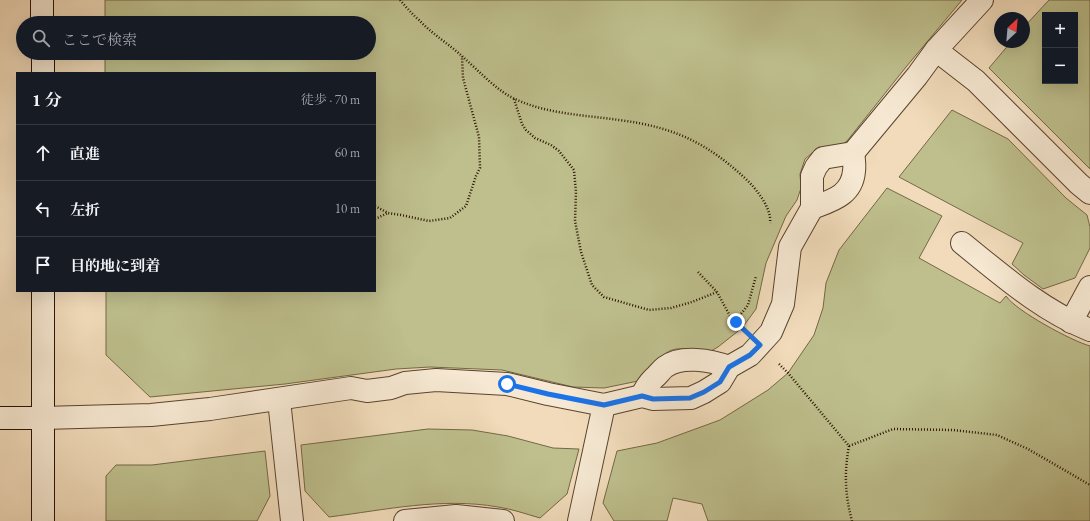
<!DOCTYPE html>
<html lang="ja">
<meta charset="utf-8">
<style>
body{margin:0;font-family:"EB Garamond","Noto Serif JP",serif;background:#242831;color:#f1f3f6}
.controls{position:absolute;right:12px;top:12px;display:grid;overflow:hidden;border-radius:0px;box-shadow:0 4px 16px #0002}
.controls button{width:36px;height:36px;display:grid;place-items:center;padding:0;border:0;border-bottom:1px solid #363941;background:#171b24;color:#f1f3f6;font:20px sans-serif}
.compass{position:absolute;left:994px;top:12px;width:36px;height:36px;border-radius:50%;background:#171b24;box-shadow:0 4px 16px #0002;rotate:26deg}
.stop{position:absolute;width:12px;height:12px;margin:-9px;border:3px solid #1a73e8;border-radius:50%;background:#fff}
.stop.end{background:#1a73e8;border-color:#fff;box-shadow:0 1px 4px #0008}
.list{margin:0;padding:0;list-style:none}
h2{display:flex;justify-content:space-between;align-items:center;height:52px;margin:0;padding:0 16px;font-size:17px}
h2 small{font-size:13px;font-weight:400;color:#9ea1a6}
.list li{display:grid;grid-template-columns:26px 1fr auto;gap:12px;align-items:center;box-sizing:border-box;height:56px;padding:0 16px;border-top:1px solid #363941}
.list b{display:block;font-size:15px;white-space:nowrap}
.list em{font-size:13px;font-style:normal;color:#9ea1a6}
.icon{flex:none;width:22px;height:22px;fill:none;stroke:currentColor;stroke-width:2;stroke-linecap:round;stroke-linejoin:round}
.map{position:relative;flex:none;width:1090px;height:521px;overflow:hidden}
.search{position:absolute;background:#171b24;box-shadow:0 4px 16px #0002;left:16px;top:16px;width:360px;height:44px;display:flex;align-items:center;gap:10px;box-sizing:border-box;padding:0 14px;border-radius:22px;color:#9ea1a6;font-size:15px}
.panel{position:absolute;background:#171b24;box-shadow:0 4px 16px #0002;left:16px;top:72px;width:360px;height:220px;border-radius:0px}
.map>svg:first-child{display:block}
.green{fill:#bebf8d;stroke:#736846;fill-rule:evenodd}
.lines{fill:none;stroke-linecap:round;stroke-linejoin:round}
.street-casing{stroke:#5a442e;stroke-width:24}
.secondary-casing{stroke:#281100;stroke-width:24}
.path{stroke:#281100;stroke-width:2.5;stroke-dasharray:1 2;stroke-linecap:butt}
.street{stroke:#f6e8d2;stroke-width:22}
.secondary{stroke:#f6e8d2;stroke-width:22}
.route{stroke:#1a73e8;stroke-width:5}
</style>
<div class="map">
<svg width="1090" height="521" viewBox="0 0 1090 521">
<rect width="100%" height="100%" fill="#f1dbba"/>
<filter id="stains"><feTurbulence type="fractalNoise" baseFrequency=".005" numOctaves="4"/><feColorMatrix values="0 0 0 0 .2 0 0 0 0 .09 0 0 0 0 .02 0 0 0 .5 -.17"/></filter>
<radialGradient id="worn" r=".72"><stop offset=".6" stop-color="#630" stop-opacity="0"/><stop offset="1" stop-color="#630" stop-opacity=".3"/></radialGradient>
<g class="green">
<path d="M 105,0 L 962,0 L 906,67 L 847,141 L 840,146 L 823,148 L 812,153 L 805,159 L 800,174 L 801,188 L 797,200 L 786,216 L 766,263 L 756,309 L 742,328 L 718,347 L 704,355 C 692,350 675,344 664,355 C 658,361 653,372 648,379 L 604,388 L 573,387 L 502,370 L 430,367 L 396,369 L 285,384 L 150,397 L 106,355 L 106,291 L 375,291 L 375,73 L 105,73 L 105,53 L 369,53 L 369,23 L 105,23 Z"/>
<path d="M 1049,0 L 1090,0 L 1090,169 L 989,68 L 1011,42 L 1024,42 L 1024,27 ZM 1045,15 L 1075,15 L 1075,81 L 1045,81 Z"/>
<path d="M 952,110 L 1008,139 L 1066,198 L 1087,215 L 1090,227 L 1090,248 L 1075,278 L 1043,289 L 1024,275 L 1012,264 L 1023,243 L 899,177 Z"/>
<path d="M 887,188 L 942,216 L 919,258 L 1000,303 L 1006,296 C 1016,311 1072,341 1090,346 L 1090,521 L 708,521 L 702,504 L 673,498 L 667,521 L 614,521 L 603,503 L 617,451 L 657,443 L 720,420 L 768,390 L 788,373 L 814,335 L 823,308 L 826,283 L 839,250 Z"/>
<path d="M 428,429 L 472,430 L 508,436 L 553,448 L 579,449 L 567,494 L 540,518 C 526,514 512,509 498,507 C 442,497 385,510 329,517 L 305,491 L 301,445 Z"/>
<path d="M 265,451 L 270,496 L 257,521 L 106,521 L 106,476 L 116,465 L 152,465 Z"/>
</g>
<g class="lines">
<defs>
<g id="street">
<path d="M 936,50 L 976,81 L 1079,184 L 1090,193"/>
<path d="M 812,208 C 830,201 852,196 854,171 C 855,165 854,159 853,153"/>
<path d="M 962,243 C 1003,276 1041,310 1090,330"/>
<path d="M 1071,322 L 1090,287"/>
<path d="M 642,396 C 645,388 648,384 654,378 C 658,375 661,370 665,367 C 681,355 711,360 729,367"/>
<path d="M 279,400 L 292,521"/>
<path d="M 43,418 L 151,415 L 210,409 L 351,388 L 367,391 L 391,388 L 405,383 L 436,380 L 507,384 L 548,394 L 604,405 L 642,396 L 653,399 L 691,398 L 704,392 L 720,382 L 729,367 L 750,355 L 771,332 L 783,304 L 790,247 L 812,208 L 812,176 L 816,167 L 823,158 L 853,153 L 917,76 L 936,50 L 982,0"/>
<path d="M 405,521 L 456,516 L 503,521"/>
<path d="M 579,521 L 604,405"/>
</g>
<g id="secondary">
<path d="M 42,0 L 42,23"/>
<path d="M 43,53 L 43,73"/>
<path d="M 0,418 L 43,418"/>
<path d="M 43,521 L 43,291"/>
</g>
</defs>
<use href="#street" class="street-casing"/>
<use href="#secondary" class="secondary-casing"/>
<g class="path">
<path d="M 400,0 C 406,7 412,14 419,20 C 432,34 449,44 463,57 C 478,70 497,91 515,99 C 547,114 584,115 619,120 C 674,127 708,143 748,181 C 757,190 772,209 770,223"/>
<path d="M 514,99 L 522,124 L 526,130 L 535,138 L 551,145 L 559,151 L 574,170 L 576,192 L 575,221 L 581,252 L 592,285 L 604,297 L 649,310 L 671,308 L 692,302 L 717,292"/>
<path d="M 375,206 L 388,213 L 401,215 L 429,221 L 450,218 L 466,206 L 476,176 L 480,168 L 479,137 L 463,78 L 462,56"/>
<path d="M 375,219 L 388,213"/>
<path d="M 698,272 L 717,292 L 730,316 L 740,325"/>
<path d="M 730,328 L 748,305 L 756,276"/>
<path d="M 779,364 L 788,373 L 849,446 L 893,429 L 953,430 L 997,435 L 1028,449 L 1090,485"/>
<path d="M 849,446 C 844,473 845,495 852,521"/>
</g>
<use href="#street" class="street"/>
<use href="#secondary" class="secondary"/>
</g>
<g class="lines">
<path class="route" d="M 507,384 L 548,394 L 604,405 L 642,396 L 653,399 L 690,398 L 704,392 L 720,382 L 729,367 L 750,355 L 760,345 L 736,322"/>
</g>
<rect width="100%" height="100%" filter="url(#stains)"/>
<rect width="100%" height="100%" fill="url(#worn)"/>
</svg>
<div class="controls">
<button>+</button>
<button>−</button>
</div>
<svg class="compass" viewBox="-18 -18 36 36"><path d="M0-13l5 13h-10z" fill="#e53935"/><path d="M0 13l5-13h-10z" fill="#9ea1a6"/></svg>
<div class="stop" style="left:507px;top:384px"></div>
<div class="stop end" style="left:736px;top:322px"></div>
<div class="search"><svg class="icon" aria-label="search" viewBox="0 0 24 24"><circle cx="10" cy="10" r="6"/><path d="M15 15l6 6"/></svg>ここで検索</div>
<section class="panel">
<h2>1 分<small>徒歩 · 70 m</small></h2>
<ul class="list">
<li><svg class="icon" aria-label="ahead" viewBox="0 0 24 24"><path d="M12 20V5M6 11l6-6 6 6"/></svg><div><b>直進</b></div><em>60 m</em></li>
<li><svg class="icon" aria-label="left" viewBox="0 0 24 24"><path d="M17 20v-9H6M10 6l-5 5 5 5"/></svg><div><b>左折</b></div><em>10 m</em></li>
<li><svg class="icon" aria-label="arrive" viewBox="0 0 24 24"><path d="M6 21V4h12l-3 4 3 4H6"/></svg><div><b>目的地に到着</b></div></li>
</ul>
</section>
</div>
